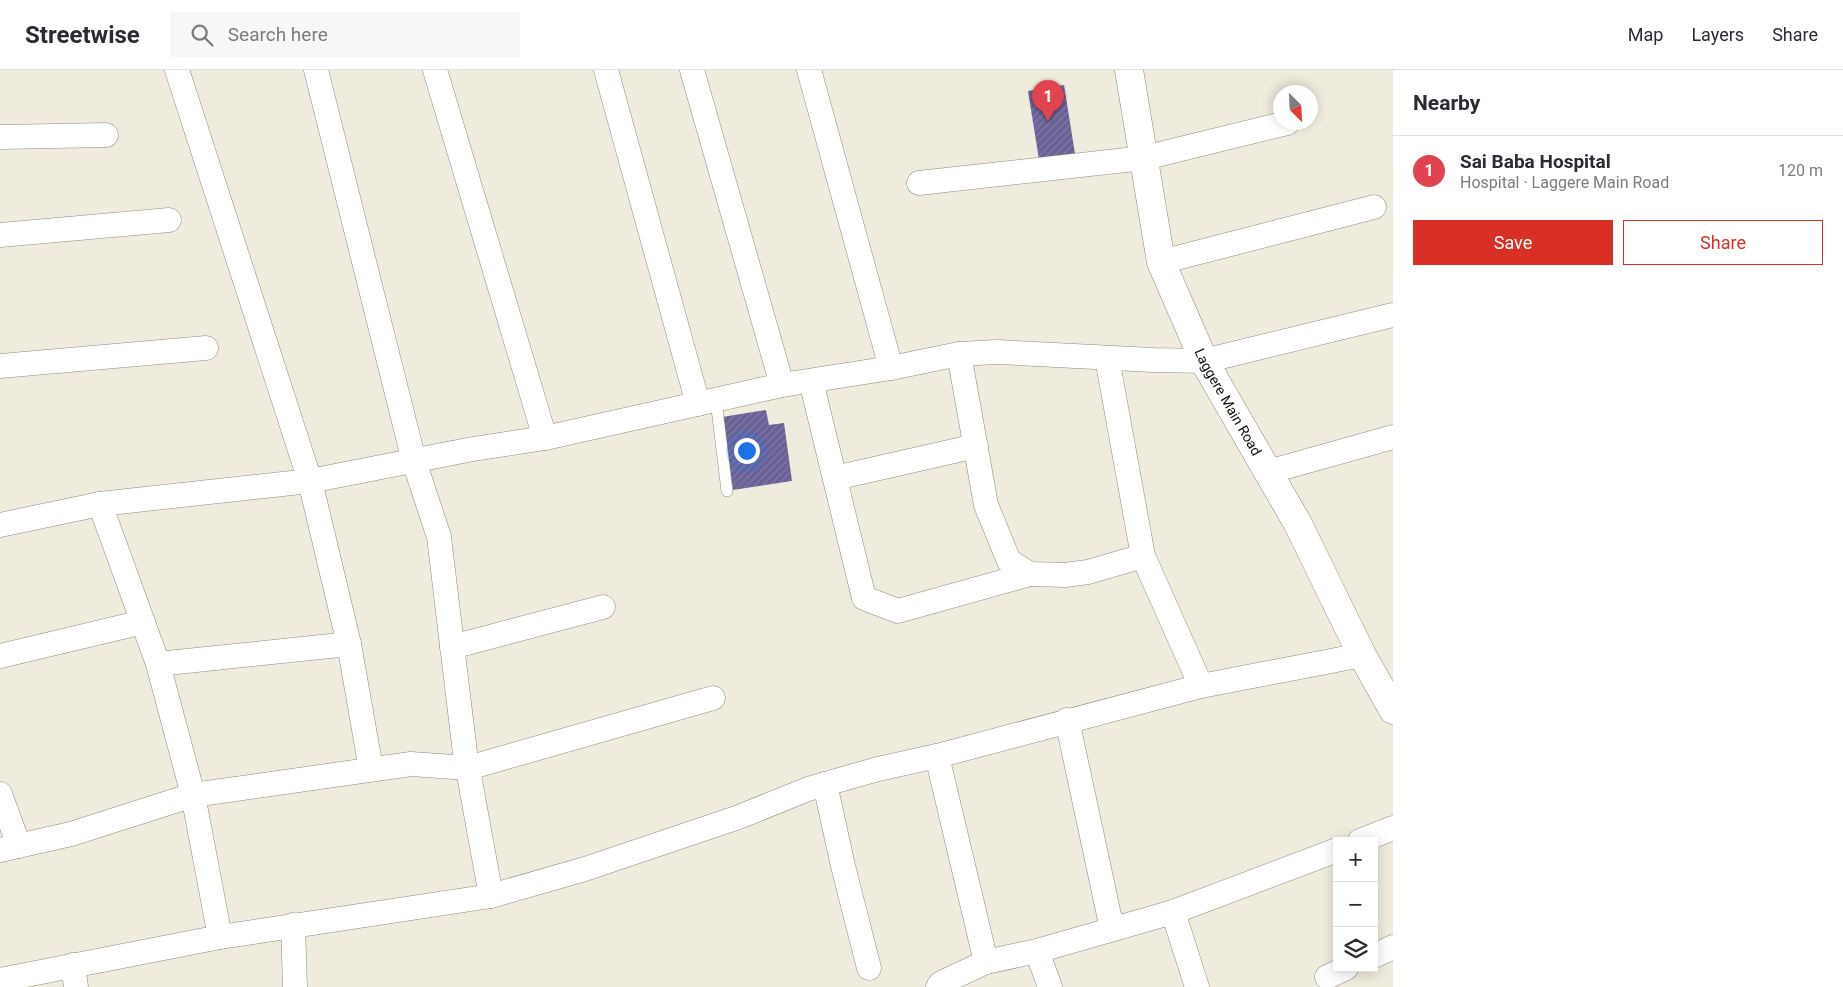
<!DOCTYPE html>
<meta charset="utf-8">
<style>
body{margin:0;font-family:Roboto,sans-serif;background:#f7f7f7;color:#2b2b33}
.controls{position:absolute;right:15px;bottom:15px;display:grid;overflow:hidden;border-radius:0px;box-shadow:0 2px 12px #0003}
.controls button{width:45px;height:45px;display:grid;place-items:center;padding:0;border:0;border-bottom:1px solid #e1e1e2;background:#fff;color:#2b2b33;font:25px sans-serif}
.compass{position:absolute;left:1273px;top:15px;width:45px;height:45px;border-radius:50%;background:#fff;box-shadow:0 2px 12px #0003;rotate:156deg}
.you{position:absolute;left:746px;top:380px;width:18px;height:18px;margin:-12px;border:4px solid #fff;border-radius:50%;background:#1a73e8;box-shadow:0 0 0 8px #1a73e833}
.badge{display:grid;place-items:center;width:32px;height:32px;border-radius:50%;background:#d93025;color:#fff;font-size:16px;font-weight:700}
.pin{position:absolute;translate:-50% -41px;filter:drop-shadow(0 1px 2px #0008)}
.pin::after{content:'';position:absolute;top:26px;width:18px;height:15px;background:inherit;clip-path:polygon(0 0,100% 0,50% 100%)}
.list{margin:0;padding:0;list-style:none}
h2{display:flex;justify-content:space-between;align-items:center;height:65px;margin:0;padding:0 20px;font-size:21px}
h2 small{font-size:16px;font-weight:400;color:#7c7c81}
.list li{display:grid;grid-template-columns:32px 1fr auto;gap:15px;align-items:center;box-sizing:border-box;height:70px;padding:0 20px;border-top:1px solid #e1e1e2}
.list b{display:block;font-size:19px;white-space:nowrap}
.list p{margin:0;font-size:16px;white-space:nowrap;color:#7c7c81}
.list em{font-size:16px;font-style:normal;color:#7c7c81}
.actions{display:flex;gap:10px;padding:15px 20px}
.actions a{flex:1;padding:11px 0;border:1px solid #d93025;border-radius:0px;text-align:center;font-size:18px;color:#d93025}
.actions .main{background:#d93025;color:#fff}
.icon{flex:none;width:28px;height:28px;fill:none;stroke:currentColor;stroke-width:2;stroke-linecap:round;stroke-linejoin:round}
.map{position:relative;flex:none;width:1393px;height:917px;overflow:hidden}
header{display:flex;align-items:center;gap:30px;box-sizing:border-box;height:70px;padding:0 25px;background:#fff;border-bottom:1px solid #e1e1e2}
header strong{font-size:24px}
nav{display:flex;gap:28px;margin-inline-start:auto;font-size:18px}
.search{width:350px;height:45px;background:#f7f7f7;display:flex;align-items:center;gap:12px;box-sizing:border-box;padding:0 18px;border-radius:0px;color:#7c7c81;font-size:19px}
main{display:flex}
aside{flex:1;background:#fff}
.map>svg:first-child{display:block}
.building{fill:url(#building-hatch)}
.lines{fill:none;stroke-linecap:round;stroke-linejoin:round}
.lane-casing{stroke:#8f8b7e;stroke-width:12}
.street-casing{stroke:#8f8b7e;stroke-width:25}
.secondary-casing{stroke:#8f8b7e;stroke-width:29}
.lane{stroke:#fff;stroke-width:11}
.street{stroke:#fff;stroke-width:24}
.secondary{stroke:#fff;stroke-width:28}
.labels{text-anchor:middle;stroke-width:4.5;stroke-linejoin:round;paint-order:stroke}
.street-label{font-size:14px;fill:#0f0e09;stroke:#fcf9ea}
</style>
<header>
<strong>Streetwise</strong>
<div class="search"><svg class="icon" aria-label="search" viewBox="0 0 24 24"><circle cx="10" cy="10" r="6"/><path d="M15 15l6 6"/></svg>Search here</div>
<nav><a>Map</a><a>Layers</a><a>Share</a></nav>
</header>
<main>
<div class="map">
<svg width="1393" height="917" viewBox="0 0 1393 917">
<defs>
<pattern id="building-hatch" width="6" height="6" patternUnits="userSpaceOnUse" patternTransform="scale(1.25)"><rect width="6" height="6" fill="#6a6198"/><path d="M-1 1l2-2M0 6l6-6M5 7l2-2" fill="none" stroke="#817ba1"/></pattern>
</defs>
<rect width="100%" height="100%" fill="#efebdd"/>
<g class="building">
<path d="M 1064,15 L 1076,90 L 1040,96 L 1028,21 Z"/>
<path d="M 766,340 L 769,355 L 784,353 L 792,411 L 733,420 L 722,347 Z"/>
</g>
<g class="lines">
<defs>
<path id="lane" d="M 716,330 L 727,421"/>
<g id="street">
<path d="M 177,0 L 310,411 L 349,574 L 371,699"/>
<path d="M 316,0 L 414,391 L 439,467 L 465,683 L 491,826"/>
<path d="M 435,0 L 545,368"/>
<path d="M 606,0 L 698,334"/>
<path d="M 692,0 L 782,315"/>
<path d="M 809,0 L 891,298"/>
<path d="M 0,67 L 106,65"/>
<path d="M 919,113 L 1144,88 L 1287,53"/>
<path d="M 0,165 L 169,150"/>
<path d="M 1161,192 L 1374,137"/>
<path d="M 959,284 L 986,435 L 1009,491 L 1030,504 L 1065,505 L 1088,502 L 1143,486"/>
<path d="M 1107,288 L 1143,486 L 1201,616"/>
<path d="M 0,296 L 206,278"/>
<path d="M 811,311 L 864,528 L 898,541 L 1030,504"/>
<path d="M 1268,402 L 1393,367"/>
<path d="M 835,408 L 976,376"/>
<path d="M 100,434 L 158,594 L 193,725 L 220,867"/>
<path d="M 0,455 L 100,434 L 310,411 L 473,379 L 545,368 L 782,315 L 891,298 L 959,284 L 997,282 L 1153,290 L 1204,291 L 1393,245"/>
<path d="M 452,577 L 603,537"/>
<path d="M 0,586 L 143,552"/>
<path d="M 158,594 L 349,574"/>
<path d="M 1067,650 L 1112,859"/>
<path d="M 937,686 L 986,892 L 1037,881 L 1173,842"/>
<path d="M 825,714 L 843,796 L 869,898"/>
<path d="M 0,724 L 19,776"/>
<path d="M 1360,771 L 1393,758"/>
<path d="M 0,780 L 71,764 L 193,725 L 411,694 L 468,698 L 713,628"/>
<path d="M 293,855 L 295,917"/>
<path d="M 1037,881 L 1050,917"/>
<path d="M 1374,886 L 1393,877"/>
<path d="M 73,895 L 76,917"/>
<path d="M 1327,907 L 1346,898"/>
<path d="M 0,910 L 220,867 L 491,826 L 585,799 L 739,747 L 808,719 L 878,699 L 937,686 L 1201,616 L 1362,585"/>
<path d="M 938,917 L 941,913 L 986,892"/>
<path d="M 1197,917 L 1173,842 L 1337,780"/>
</g>
<g id="secondary">
<path id="s1" d="M 1129,0 L 1161,192 L 1204,291 L 1298,454 L 1362,585 L 1393,640"/>
</g>
</defs>
<use href="#lane" class="lane-casing"/>
<use href="#street" class="street-casing"/>
<use href="#secondary" class="secondary-casing"/>
<use href="#lane" class="lane"/>
<use href="#street" class="street"/>
<use href="#secondary" class="secondary"/>
</g>
<g class="labels">
<g class="street-label">
<text dy="5" stroke="none"><textPath href="#s1" startOffset="350">Laggere Main Road</textPath></text>
</g>
</g>
</svg>
<div class="controls">
<button>+</button>
<button>−</button>
<button><svg class="icon" aria-label="layers" viewBox="0 0 24 24"><path d="M12 4l9 5-9 5-9-5zM3 14l9 5 9-5"/></svg></button>
</div>
<svg class="compass" viewBox="-18 -18 36 36"><path d="M0-13l5 13h-10z" fill="#e53935"/><path d="M0 13l5-13h-10z" fill="#7c7c81"/></svg>
<div class="you"></div>
<div class="pin badge" style="left:1048px;top:51px;background:#e0444e">1</div>
</div>
<aside>
<h2>Nearby<small></small></h2>
<ul class="list">
<li><span class="badge" style="background:#e0444e">1</span><div><b>Sai Baba Hospital</b><p>Hospital · Laggere Main Road</p></div><em>120 m</em></li>
</ul>
<div class="actions"><a class="main">Save</a><a>Share</a></div>
</aside>
</main>
